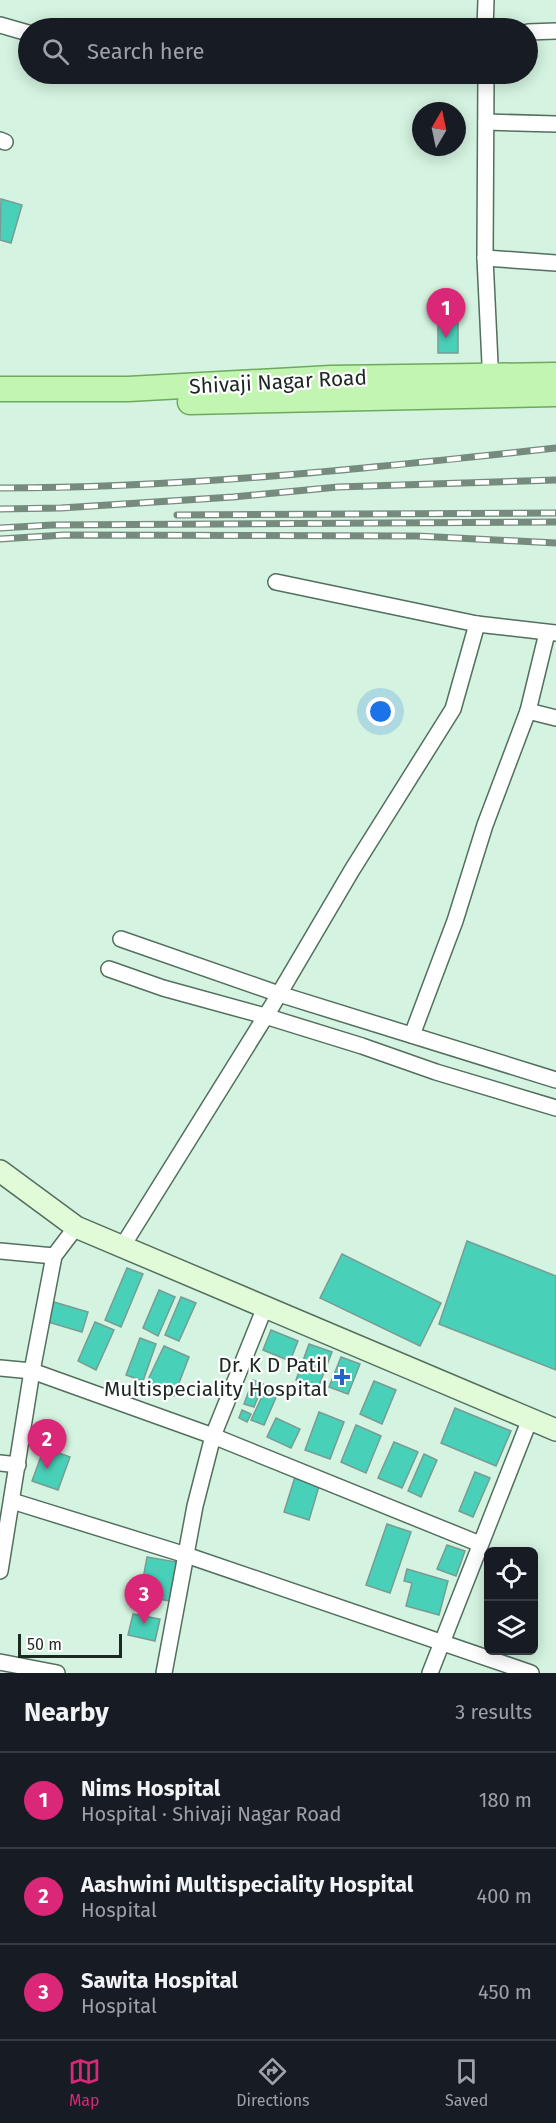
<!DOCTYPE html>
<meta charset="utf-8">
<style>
body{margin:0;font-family:"Fira Sans",sans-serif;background:#242831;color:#f1f3f6}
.controls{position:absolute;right:18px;bottom:18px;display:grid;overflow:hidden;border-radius:9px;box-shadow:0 3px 15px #0003}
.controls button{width:54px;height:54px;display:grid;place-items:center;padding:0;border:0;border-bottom:2px solid #363941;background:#171b24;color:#f1f3f6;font:30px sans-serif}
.compass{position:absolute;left:412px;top:102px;width:54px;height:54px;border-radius:50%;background:#171b24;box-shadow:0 3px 15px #0003;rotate:9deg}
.scale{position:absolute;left:18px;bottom:15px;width:104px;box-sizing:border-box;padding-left:6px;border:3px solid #1c2821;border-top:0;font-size:16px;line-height:21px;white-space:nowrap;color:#1c2821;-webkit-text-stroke:4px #fff;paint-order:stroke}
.you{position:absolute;left:381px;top:712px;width:21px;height:21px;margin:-15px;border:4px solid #fff;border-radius:50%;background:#1a73e8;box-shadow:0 0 0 9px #1a73e833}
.badge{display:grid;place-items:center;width:39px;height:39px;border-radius:50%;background:#db2777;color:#fff;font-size:20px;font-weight:700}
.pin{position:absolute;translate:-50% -50px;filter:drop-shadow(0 2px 3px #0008)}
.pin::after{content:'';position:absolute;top:32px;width:21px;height:18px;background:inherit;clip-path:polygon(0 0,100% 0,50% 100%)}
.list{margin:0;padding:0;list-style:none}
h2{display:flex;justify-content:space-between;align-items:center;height:78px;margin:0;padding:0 24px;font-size:26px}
h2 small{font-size:20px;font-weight:400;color:#9ea1a6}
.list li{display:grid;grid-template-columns:39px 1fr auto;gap:18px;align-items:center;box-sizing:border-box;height:96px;padding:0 24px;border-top:2px solid #363941}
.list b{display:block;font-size:22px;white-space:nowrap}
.list p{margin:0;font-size:20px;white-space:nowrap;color:#9ea1a6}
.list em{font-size:20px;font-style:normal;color:#9ea1a6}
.icon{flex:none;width:33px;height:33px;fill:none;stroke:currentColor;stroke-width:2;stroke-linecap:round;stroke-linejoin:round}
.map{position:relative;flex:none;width:556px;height:1673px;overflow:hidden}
.search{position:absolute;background:#171b24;box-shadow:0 3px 15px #0003;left:18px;right:18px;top:18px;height:66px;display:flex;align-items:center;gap:15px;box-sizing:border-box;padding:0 21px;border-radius:33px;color:#9ea1a6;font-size:22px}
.sheet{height:366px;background:#171b24}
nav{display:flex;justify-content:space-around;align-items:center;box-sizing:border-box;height:84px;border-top:2px solid #363941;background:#171b24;font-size:16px;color:#9ea1a6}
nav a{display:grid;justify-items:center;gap:3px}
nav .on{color:#db2777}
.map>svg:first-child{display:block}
.building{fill:#49d0b8;stroke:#789c94;stroke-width:1.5}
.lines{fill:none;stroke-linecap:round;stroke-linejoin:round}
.minor-casing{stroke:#536f5e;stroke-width:18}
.secondary-casing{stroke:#536f5e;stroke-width:24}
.primary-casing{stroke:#6ea95d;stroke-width:27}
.minor{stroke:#fff;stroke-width:15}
.secondary{stroke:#e1fad8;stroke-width:21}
.primary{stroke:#c2f5b2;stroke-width:24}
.rail-casing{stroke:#768b7e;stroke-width:7}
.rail{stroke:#fff;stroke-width:4.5;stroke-dasharray:14;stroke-linecap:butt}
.poi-dot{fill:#2564d0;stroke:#fff;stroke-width:2}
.labels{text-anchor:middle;stroke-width:4.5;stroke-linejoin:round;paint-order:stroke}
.street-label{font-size:21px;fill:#1c2821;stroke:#fff}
.poi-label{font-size:21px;fill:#1c2821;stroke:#fff;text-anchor:end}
</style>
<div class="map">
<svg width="556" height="1673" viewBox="0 0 556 1673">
<rect width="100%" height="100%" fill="#d4f3e0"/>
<g class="building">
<path d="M 1,199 L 22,205 L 11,243 L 0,240 Z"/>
<rect x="438" y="309" width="20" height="44"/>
<path d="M 467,1241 L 556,1276 L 556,1370 L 439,1324 Z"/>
<path d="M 342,1254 L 441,1303 L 420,1346 L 320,1298 Z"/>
<path d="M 127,1268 L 143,1274 L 121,1327 L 105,1320 Z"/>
<path d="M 159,1290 L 175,1297 L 158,1336 L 143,1328 Z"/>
<path d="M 181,1297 L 196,1303 L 179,1341 L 165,1335 Z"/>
<path d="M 54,1302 L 88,1312 L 82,1332 L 48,1322 Z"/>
<path d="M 95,1322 L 114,1330 L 96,1370 L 78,1361 Z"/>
<path d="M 271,1330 L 298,1341 L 290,1361 L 263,1350 Z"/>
<path d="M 140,1338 L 156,1344 L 143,1381 L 126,1375 Z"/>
<path d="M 309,1344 L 332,1352 L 318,1388 L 296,1380 Z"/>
<path d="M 164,1346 L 189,1357 L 174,1396 L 147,1382 Z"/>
<path d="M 341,1357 L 360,1364 L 348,1394 L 329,1387 Z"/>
<path d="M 253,1380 L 263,1384 L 254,1407 L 244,1404 Z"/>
<path d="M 374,1381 L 396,1390 L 382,1424 L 360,1414 Z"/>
<path d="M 266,1388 L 278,1393 L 264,1425 L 251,1420 Z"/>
<path d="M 455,1408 L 511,1431 L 496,1466 L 441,1443 Z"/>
<path d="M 242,1410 L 251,1414 L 247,1422 L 239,1418 Z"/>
<path d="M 319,1412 L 344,1422 L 330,1459 L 305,1450 Z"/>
<path d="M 276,1418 L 300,1429 L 291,1448 L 267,1437 Z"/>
<path d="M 356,1425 L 381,1436 L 366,1473 L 341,1462 Z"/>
<path d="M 47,1440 L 59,1444 L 56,1452 L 70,1457 L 58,1490 L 32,1481 Z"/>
<path d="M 394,1442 L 418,1452 L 402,1488 L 378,1478 Z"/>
<path d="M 424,1454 L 437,1460 L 421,1497 L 408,1491 Z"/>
<path d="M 475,1472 L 490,1478 L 473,1517 L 459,1511 Z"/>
<path d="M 295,1477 L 320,1483 L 309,1520 L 284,1512 Z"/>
<path d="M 387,1524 L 411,1532 L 390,1593 L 366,1585 Z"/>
<path d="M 447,1545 L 465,1551 L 456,1576 L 437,1569 Z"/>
<path d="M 147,1557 L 182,1563 L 174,1602 L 140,1595 Z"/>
<path d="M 407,1569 L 448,1581 L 439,1615 L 406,1606 L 412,1583 L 404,1581 Z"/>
<path d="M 133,1614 L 160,1619 L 155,1641 L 128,1635 Z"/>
</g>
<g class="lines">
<defs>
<g id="minor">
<path d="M 0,25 L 28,33"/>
<path d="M 485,28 L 486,0"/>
<path d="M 528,32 L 556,31"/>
<path d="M 486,74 L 485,258 L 491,385"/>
<path d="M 486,122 L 556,124"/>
<path d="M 0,140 L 5,142"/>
<path d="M 485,258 L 556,263"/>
<path d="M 276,582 L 477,624 L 556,633"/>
<path d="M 547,633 L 528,711 L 556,718"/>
<path d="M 121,939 L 279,994 L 556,1080"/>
<path d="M 109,969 L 163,988 L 265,1016 L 362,1046 L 436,1072 L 556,1108"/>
<path d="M 412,1035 L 455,921 L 485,825 L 528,711"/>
<path d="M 122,1247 L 272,1006 L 352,870 L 453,709 L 477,624"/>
<path d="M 0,1251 L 54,1256"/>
<path d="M 0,1368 L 32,1371 L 213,1436 L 480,1544"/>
<path d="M 0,1463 L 18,1465"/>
<path d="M 12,1501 L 186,1555 L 531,1673"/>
<path d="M 0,1571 L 32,1371 L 54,1256 L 76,1227"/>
<path d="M 0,1662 L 57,1673"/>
<path d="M 164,1673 L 195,1506 L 213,1436 L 265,1307"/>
<path d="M 430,1673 L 530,1419"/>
</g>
<path id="secondary" d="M 0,1171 L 76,1227 L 556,1430"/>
<g id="primary">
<path d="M 0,389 L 128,389 L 331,378 L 556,375"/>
<path d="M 190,402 L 556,394"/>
</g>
</defs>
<use href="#minor" class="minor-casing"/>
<use href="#secondary" class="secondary-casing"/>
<use href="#primary" class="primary-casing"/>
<use href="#minor" class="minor"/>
<use href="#secondary" class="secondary"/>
<use href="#primary" class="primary"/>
<defs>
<g id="rail">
<path d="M 0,488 C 186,488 372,468 556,448"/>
<path d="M 0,509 L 61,508 L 233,497 L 338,487 L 556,480"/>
<path d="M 177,515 L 556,513"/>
<path d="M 0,528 L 52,525 L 556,522"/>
<path d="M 0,539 L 64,535 L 417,536 L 556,543"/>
</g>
</defs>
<use href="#rail" class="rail-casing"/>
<use href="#rail" class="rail"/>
</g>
<path class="poi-dot" d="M339 1368h6v6h6v6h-6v6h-6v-6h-6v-6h6z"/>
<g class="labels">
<g class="street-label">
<text transform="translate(278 382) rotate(-3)" y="7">Shivaji Nagar Road</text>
</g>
<g class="poi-label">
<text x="328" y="1372">Dr. K D Patil<tspan x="328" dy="24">Multispeciality Hospital</tspan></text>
</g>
</g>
</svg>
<div class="controls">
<button><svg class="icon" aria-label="locate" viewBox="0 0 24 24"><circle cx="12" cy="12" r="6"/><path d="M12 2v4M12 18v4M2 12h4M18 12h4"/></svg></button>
<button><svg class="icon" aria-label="layers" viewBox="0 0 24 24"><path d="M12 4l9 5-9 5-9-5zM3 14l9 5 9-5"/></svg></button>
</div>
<svg class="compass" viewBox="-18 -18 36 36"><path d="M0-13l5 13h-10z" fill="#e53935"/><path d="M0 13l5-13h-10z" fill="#9ea1a6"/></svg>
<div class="scale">50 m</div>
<div class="you"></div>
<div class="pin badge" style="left:446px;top:338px">1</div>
<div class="pin badge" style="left:47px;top:1469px">2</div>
<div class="pin badge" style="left:144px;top:1624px">3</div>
<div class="search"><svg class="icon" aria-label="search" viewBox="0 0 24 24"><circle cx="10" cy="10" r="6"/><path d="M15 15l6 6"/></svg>Search here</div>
</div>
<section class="sheet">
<h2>Nearby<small>3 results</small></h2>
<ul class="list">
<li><span class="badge">1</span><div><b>Nims Hospital</b><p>Hospital · Shivaji Nagar Road</p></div><em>180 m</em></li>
<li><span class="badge">2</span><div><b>Aashwini Multispeciality Hospital</b><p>Hospital</p></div><em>400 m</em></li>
<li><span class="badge">3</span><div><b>Sawita Hospital</b><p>Hospital</p></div><em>450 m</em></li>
</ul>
</section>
<nav>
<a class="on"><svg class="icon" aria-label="map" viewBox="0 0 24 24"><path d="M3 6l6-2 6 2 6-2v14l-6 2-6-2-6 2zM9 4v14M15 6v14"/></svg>Map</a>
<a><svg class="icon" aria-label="directions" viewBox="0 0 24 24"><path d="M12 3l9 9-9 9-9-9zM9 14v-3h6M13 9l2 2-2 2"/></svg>Directions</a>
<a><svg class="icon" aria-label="saved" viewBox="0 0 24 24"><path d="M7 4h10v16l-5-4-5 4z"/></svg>Saved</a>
</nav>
